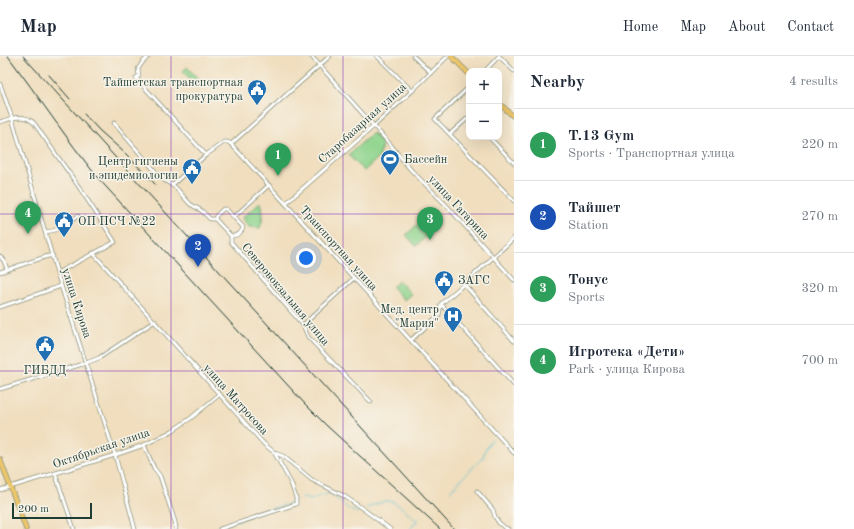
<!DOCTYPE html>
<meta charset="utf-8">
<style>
body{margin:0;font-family:"Old Standard TT",serif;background:#f2f2f3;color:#1f2937}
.controls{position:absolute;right:12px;top:12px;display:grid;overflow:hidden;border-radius:8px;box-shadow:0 4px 16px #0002}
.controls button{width:36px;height:36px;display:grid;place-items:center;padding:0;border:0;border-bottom:1px solid #e0e1e3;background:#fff;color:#1f2937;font:20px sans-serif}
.scale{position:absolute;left:12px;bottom:10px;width:80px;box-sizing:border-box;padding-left:4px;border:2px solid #1f3d34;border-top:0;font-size:11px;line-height:14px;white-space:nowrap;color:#1f3d34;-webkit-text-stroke:3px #f7f3e8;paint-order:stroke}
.you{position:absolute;left:306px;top:202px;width:14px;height:14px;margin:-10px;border:3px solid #fff;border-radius:50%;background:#1a73e8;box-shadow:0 0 0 6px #1a73e833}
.badge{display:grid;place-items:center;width:26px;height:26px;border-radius:50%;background:#2563eb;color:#fff;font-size:13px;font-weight:700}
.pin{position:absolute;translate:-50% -33px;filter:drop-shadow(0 1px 2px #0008)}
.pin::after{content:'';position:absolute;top:21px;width:14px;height:12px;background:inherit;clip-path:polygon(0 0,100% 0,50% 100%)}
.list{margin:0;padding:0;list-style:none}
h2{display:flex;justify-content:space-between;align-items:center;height:52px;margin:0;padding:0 16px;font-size:17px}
h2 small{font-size:13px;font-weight:400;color:#747a83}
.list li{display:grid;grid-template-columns:26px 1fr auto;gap:12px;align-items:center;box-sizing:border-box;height:72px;padding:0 16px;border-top:1px solid #e0e1e3}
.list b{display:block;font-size:15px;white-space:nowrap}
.list p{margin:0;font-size:13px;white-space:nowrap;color:#747a83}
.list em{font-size:13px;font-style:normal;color:#747a83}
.map{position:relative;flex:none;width:514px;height:473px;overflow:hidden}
header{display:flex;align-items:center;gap:24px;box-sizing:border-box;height:56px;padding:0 20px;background:#fff;border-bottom:1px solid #e0e1e3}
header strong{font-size:19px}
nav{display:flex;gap:22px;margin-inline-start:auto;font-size:14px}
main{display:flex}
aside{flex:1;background:#fff}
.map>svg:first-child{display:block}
.green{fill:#8fd48d;stroke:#578860}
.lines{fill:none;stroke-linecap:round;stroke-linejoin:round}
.stream{stroke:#55c1d0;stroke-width:1}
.minor-casing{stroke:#888e79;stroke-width:4.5}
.major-casing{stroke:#888e79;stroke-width:5.5}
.minor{stroke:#fff;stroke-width:3}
.major{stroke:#ecc669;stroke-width:4}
.rail{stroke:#1f3d34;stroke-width:1}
.grid{fill:none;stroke:#7b2cbf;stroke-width:1;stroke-opacity:0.55}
.labels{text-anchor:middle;stroke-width:3;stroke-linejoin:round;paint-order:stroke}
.poi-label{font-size:12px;fill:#1f3d34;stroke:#f7f3e8;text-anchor:end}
.street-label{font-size:12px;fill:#1f3d34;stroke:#f7f3e8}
</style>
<header>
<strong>Map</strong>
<nav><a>Home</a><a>Map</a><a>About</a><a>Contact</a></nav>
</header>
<main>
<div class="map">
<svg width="514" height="473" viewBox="0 0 514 473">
<rect width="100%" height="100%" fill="#f7f3e8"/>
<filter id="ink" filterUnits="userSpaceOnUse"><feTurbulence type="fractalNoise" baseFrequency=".025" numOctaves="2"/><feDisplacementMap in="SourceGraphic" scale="8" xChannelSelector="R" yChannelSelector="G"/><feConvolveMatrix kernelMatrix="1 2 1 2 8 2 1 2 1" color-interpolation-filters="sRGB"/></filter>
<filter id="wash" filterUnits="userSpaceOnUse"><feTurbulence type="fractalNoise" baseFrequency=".012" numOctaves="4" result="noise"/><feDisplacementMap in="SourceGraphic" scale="16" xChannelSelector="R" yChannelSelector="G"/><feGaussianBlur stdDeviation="0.9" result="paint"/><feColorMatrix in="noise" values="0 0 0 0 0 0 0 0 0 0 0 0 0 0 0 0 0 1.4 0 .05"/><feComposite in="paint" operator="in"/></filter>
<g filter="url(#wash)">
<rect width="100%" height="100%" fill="#f0debe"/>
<g class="green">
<path d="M 187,11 L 203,28 L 198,32 L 183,15 Z"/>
<path d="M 373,77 L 382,87 L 380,100 L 364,115 L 348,99 Z"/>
<path d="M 260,146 L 262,149 C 262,151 262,153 263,155 C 263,161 262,167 260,172 L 249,171 L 242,162 Z"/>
<path d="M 421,165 L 431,176 L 416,190 L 406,179 Z"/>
<path d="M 399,225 L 411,238 L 404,244 L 392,231 Z"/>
</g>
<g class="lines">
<g class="stream">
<path d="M 450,435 L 483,401 L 485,394 L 492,383"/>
<path d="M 300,443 L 305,442 L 310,444 C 316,443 321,437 329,439 C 341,442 348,460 362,455"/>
<path d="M 366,452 C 373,450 381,445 388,445 C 399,445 408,460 418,465"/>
<path d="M 213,473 L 268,453 L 287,449 L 295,444"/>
<path d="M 410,473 L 419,463"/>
</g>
</g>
</g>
<g filter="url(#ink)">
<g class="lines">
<defs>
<g id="minor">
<path d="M 149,0 L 142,7 L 138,13 L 139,20 L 136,22 L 206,99 L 172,129 L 176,132 L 190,148 L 202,155 L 210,163 L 215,163 L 231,180 L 231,186 L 303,269 L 308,281 L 371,346"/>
<path d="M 311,0 L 389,87 L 411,114 L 447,150 L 514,224"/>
<path d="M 377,0 L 412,35"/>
<path d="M 413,0 L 431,17"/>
<path d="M 499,0 L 514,15"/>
<path d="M 485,15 L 499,0"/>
<path d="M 0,28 L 12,62 L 57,217 L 115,399 L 135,473"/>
<path d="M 469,31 L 435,63 L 514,145"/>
<path d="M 0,66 C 12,62 24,57 34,67 L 79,131 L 115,186 L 57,217"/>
<path d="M 114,67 L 161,122 L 172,129"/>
<path d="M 450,78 L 469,61"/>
<path d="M 489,81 L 514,107"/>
<path d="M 231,88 L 514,397"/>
<path d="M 231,88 L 330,0"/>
<path d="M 206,99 L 224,86 L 228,86 L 231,88"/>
<path d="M 286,147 L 374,70 L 412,35 L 448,0"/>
<path d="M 234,161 L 269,129"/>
<path d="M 215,163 L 216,160 L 223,153 L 226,153 L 243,171 C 242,177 237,180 231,180"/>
<path d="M 46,176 C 52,175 59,174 65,170 C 69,167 73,163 78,160"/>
<path d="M 93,197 L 264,388 L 275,397 L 283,400 L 312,424 L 344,440 L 363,453 L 390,473"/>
<path d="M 0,200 L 4,205 L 7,213"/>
<path d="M 0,216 L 48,200 L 53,200"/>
<path d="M 464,228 L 514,182"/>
<path d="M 441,248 L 514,329"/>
<path d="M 0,251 L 61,230"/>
<path d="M 303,269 L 354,222"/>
<path d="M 411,284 L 439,259 L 441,248 L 464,228 L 514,285"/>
<path d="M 0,333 L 86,307 L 99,302 L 155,265"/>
<path d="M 144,389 L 154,412 L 160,420 L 175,466 L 176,473"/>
<path d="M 55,417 L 74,473"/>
<path d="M 0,434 L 115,399 L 144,389 L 172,375 L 191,362 L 220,338"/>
<path d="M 477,435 L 493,454 L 495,461 L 499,467 L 505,472 L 508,473"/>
<path d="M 220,473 L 296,448 L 296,442 L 291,427 L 275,398"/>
</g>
<g id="major">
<path d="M 451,0 L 469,18"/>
<path d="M 499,47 L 514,61"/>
<path d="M 0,403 L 26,473"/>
</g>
</defs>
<use href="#minor" class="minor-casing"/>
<use href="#major" class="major-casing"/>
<use href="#minor" class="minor"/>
<use href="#major" class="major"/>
<g class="rail">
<path d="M 8,0 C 38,40 66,82 97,121 L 305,348 L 327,370 L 440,473"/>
<path d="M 23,0 L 454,473"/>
<path d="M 49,19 L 70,43"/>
<path d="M 84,58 L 100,75 L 126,98 L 155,128"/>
</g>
</g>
</g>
<path class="grid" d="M 171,0 L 171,473M 343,0 L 343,473M 0,158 L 514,158M 0,315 L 514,315"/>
<defs>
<symbol id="civic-pin" viewBox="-11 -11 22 30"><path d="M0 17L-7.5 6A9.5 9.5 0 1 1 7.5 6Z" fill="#1f6fb2" stroke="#f7f3e8"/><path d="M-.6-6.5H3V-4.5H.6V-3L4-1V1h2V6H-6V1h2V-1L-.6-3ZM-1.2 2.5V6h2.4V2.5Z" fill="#fff"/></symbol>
<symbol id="stadium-pin" viewBox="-11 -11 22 30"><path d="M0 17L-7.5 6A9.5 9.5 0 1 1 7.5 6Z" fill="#1f6fb2" stroke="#f7f3e8"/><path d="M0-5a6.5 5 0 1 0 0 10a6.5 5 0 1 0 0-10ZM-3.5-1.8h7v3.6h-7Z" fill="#fff"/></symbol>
<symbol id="hospital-pin" viewBox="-11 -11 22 30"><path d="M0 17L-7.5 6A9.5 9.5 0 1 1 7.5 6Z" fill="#1f6fb2" stroke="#f7f3e8"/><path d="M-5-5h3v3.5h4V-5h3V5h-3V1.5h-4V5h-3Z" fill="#fff"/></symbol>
</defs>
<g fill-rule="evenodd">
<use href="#civic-pin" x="246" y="22" width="22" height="30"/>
<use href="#stadium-pin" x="379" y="92" width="22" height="30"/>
<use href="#civic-pin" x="181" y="101" width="22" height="30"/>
<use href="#civic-pin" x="53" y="154" width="22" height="30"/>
<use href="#civic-pin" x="433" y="213" width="22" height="30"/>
<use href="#hospital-pin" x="442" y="249" width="22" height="30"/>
<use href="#civic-pin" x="34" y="278" width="22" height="30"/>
</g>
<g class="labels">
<g class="poi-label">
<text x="243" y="30">Тайшетская транспортная<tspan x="243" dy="14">прокуратура</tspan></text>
<text x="404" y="107" text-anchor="start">Бассейн</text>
<text x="178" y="109">Центр гигиены<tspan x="178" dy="14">и эпидемиологии</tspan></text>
<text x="78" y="169" text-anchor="start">ОП ПСЧ №22</text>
<text x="458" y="228" text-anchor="start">ЗАГС</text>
<text x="439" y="257">Мед. центр<tspan x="439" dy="14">"Мария"</tspan></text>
<text x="45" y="318" text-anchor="middle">ГИБДД</text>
</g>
<g class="street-label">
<text transform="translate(362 67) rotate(-42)" y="4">Старобазарная улица</text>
<text transform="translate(459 151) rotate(47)" y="4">улица Гагарина</text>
<text transform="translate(339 192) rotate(48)" y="4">Транспортная улица</text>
<text transform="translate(286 238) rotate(50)" y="4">Северовокзальная улица</text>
<text transform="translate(77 247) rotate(72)" y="4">улица Кирова</text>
<text transform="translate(236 343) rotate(48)" y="4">улица Матросова</text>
<text transform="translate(101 392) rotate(-19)" y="4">Октябрьская улица</text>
</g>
</g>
</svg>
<div class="controls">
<button>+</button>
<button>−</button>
</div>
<div class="scale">200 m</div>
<div class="you"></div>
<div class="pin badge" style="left:278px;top:120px;background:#2e9e5b">1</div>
<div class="pin badge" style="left:198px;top:211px;background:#1a4fb4">2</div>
<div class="pin badge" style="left:430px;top:184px;background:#2e9e5b">3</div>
<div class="pin badge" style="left:28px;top:178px;background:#2e9e5b">4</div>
</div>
<aside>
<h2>Nearby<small>4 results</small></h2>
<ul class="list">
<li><span class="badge" style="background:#2e9e5b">1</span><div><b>T.13 Gym</b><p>Sports · Транспортная улица</p></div><em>220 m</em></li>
<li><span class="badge" style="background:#1a4fb4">2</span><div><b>Тайшет</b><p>Station</p></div><em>270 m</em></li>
<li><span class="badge" style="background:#2e9e5b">3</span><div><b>Тонус</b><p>Sports</p></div><em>320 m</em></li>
<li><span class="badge" style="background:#2e9e5b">4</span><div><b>Игротека «Дети»</b><p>Park · улица Кирова</p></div><em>700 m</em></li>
</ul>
</aside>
</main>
